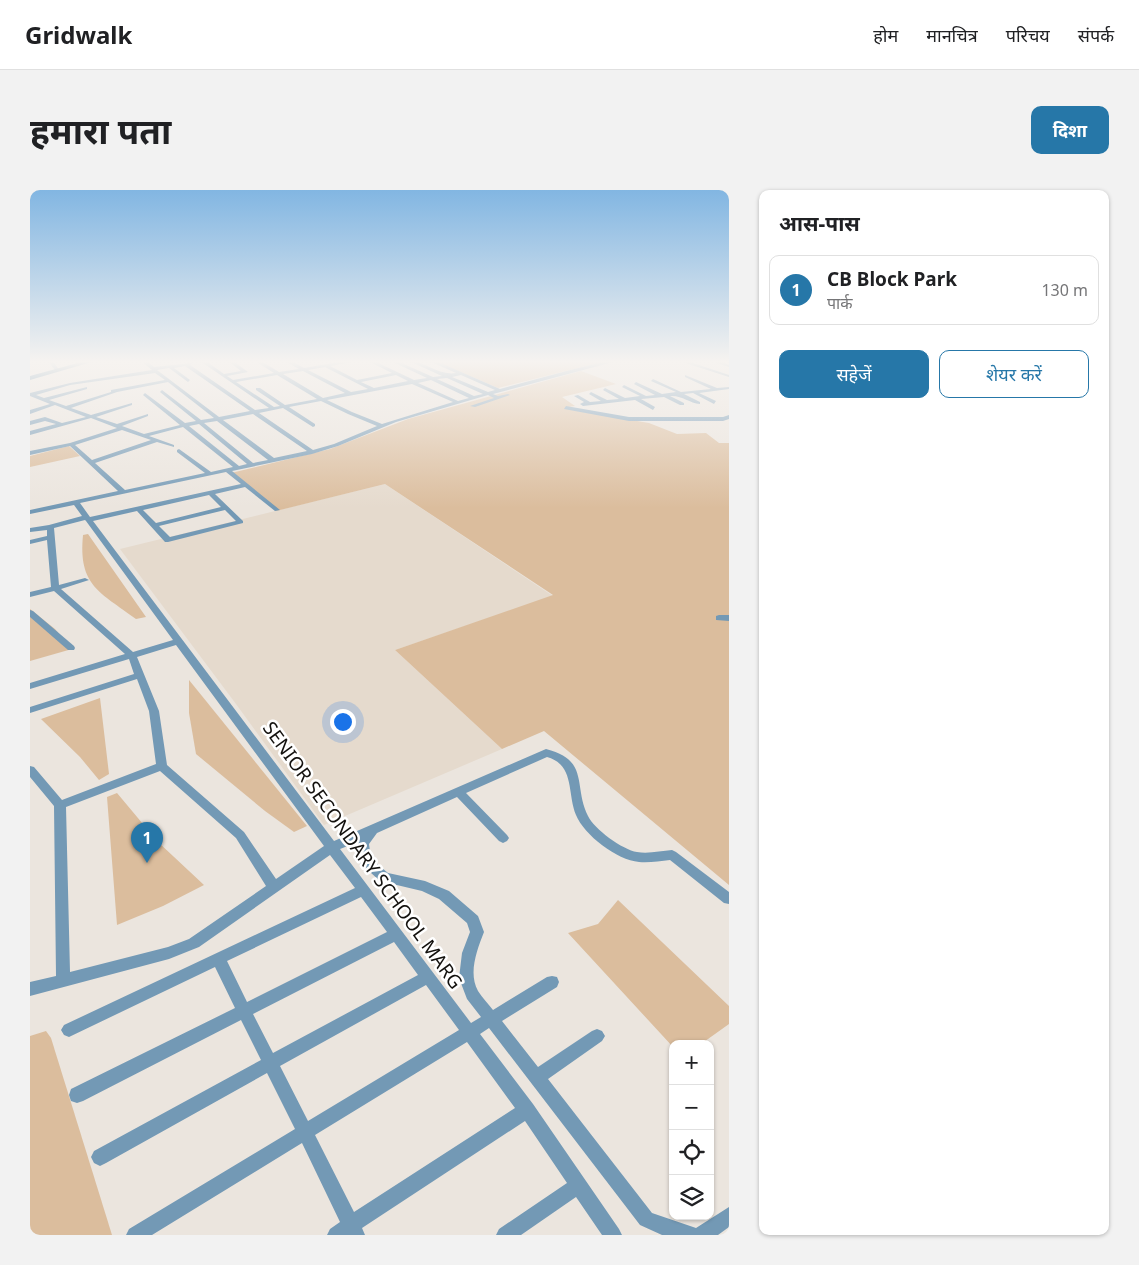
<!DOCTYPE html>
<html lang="hi">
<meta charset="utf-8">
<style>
body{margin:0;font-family:"Noto Sans","Noto Sans Devanagari",sans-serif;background:#f2f2f2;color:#202124}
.controls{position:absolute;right:15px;bottom:15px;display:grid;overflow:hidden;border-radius:10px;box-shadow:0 1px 4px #0004}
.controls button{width:45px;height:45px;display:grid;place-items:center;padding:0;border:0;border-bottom:1px solid #e0e0e0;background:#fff;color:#202124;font:25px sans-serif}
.you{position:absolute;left:312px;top:531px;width:18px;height:18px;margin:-12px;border:4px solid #fff;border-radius:50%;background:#1a73e8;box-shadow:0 0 0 8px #1a73e833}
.badge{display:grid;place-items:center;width:32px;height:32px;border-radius:50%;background:#2677a8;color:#fff;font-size:16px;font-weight:700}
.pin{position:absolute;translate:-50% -41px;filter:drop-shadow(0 1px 2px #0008)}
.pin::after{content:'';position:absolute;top:26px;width:18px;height:15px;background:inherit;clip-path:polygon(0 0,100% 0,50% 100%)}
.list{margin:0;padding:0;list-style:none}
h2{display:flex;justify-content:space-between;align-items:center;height:65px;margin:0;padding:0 20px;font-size:21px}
h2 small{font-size:16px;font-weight:400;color:#757577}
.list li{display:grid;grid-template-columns:32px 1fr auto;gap:15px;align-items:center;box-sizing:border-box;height:70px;margin:0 10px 10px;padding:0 10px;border:1px solid #e0e0e0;border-radius:10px}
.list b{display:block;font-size:19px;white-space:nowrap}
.list p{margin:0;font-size:16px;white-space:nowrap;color:#757577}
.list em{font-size:16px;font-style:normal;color:#757577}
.actions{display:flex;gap:10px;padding:15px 20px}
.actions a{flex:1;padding:11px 0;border:1px solid #2677a8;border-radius:10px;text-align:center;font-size:18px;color:#2677a8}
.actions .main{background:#2677a8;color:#fff}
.icon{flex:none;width:28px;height:28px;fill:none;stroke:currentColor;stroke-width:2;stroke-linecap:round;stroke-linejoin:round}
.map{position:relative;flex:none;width:699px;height:1045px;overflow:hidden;border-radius:10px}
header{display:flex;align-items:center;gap:30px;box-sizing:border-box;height:70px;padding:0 25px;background:#fff;border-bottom:1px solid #e0e0e0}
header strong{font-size:24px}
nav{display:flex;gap:28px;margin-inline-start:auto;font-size:18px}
.intro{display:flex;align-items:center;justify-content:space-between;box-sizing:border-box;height:120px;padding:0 30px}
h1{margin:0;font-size:35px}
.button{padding:12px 22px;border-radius:10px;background:#2677a8;color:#fff;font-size:18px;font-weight:700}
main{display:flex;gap:30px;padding:0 30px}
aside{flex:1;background:#fff;border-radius:10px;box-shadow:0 1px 4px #0004}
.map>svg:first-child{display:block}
.built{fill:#e5dacd}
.green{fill:#dbbd9d}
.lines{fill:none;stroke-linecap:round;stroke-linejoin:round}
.street{fill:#7399b5;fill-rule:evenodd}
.secondary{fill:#37739b;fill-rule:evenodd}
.labels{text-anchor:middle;stroke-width:5;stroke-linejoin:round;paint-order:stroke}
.near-street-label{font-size:19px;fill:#13110e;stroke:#fff}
</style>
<header>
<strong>Gridwalk</strong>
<nav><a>होम</a><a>मानचित्र</a><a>परिचय</a><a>संपर्क</a></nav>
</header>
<div class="intro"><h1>हमारा पता</h1><a class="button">दिशा</a></div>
<main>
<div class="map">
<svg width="699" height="1045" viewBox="0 0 699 1045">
<rect width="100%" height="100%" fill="#ebe5de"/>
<path class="built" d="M 355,294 L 523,406 L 365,460 L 472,559 L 294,635 L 206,514 L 90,359 Z"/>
<g class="green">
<path d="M 405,171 L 569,171 L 572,172 L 468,198 Z"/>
<path d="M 551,181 L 586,194 L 532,207 L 545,216 L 538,217 L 548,221 L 619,233 L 647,244 L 676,243 L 689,253 L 699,253 L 699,695 L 514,541 L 472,559 L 365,460 L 523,405 L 355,294 L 246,321 L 201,283 L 300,259 L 378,229 Z"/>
<path d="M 39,256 L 50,266 L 0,277 L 0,266 Z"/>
<path d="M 58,344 L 116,427 L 106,429 C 70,402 48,396 53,345 Z"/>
<path d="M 0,419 L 25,439 L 42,459 L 0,471 Z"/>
<path d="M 159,490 L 172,506 L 277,636 L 264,642 L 235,621 L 166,564 L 159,523 Z"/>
<path d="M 70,508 L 79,584 L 69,590 L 50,567 L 11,529 Z"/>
<path d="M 87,603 L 128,652 L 174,695 L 133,716 L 87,735 L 77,607 Z"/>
<path d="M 588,710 L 699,816 L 699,834 L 671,854 L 643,854 L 643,857 L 538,743 L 568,734 Z"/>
<path d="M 16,841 L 21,848 L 82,1045 L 0,1045 L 0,846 Z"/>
</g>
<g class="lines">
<g class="street">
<path d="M 18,171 L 23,171 L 29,180 L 25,180 Z"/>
<path d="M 111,171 L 116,171 L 124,177 L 162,173 L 160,175 L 225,220 L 239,218 L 170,171 L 176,171 L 194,184 L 211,181 L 198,171 L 203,171 L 218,182 L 197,186 L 203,190 L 244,183 L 225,171 L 231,171 L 249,182 L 269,179 L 255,171 L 261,171 L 274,178 L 315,171 L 328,171 L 300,176 L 327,190 L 362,183 L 338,171 L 344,171 L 384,190 L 397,188 L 361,171 L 367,171 L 403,187 L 412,186 L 379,171 C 396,171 408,186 426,183 L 399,171 L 406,171 L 470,199 L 544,179 L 577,171 L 587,171 L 463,204 L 468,206 L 478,204 L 480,205 L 445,217 L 440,216 L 464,208 L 458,205 L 366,232 L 308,256 L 282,264 L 202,281 L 250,320 L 245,321 L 215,297 L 185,304 L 213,331 L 213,333 L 138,352 L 135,352 L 107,321 L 63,331 L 304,651 L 516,559 C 560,570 543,596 558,626 C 564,639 593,660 607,662 C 618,664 631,661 642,660 L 646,662 L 699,702 L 699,714 L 694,713 L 640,670 C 630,671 619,673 609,672 C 587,670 554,645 546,625 C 537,603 545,575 517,567 L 436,603 L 477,645 L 479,648 L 477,651 L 473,653 L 469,651 L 427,607 L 347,643 L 339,654 L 341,669 L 358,683 L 395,691 L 419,701 L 448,726 L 454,742 C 447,760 438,783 448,801 C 452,807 458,814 463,820 L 517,787 L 522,786 L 527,787 L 529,792 L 527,797 L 472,831 L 508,877 L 562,841 L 567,839 L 572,841 L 575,846 L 572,851 L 518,889 L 622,1023 L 666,1038 L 699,1017 L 699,1037 L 688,1045 L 632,1045 L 610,1035 L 459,838 L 450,844 L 503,914 L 589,1039 L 592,1045 L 572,1045 L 546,1007 L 491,1045 L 466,1045 L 469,1039 L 537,993 L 495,931 L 332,1038 L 335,1045 L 297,1045 L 300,1039 L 310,1032 L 272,953 L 122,1045 L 96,1045 L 99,1039 L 265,939 L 237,883 L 76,973 L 70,976 L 64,973 L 61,967 L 64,961 L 231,870 L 211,830 L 53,911 L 47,913 L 41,911 L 39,905 L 41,899 L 205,818 L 185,777 L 39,847 L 34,845 L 31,840 L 34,835 L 325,698 L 300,665 L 169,757 L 139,769 L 0,806 L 0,792 L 26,786 L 24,616 L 0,587 L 0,576 L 4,577 L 32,610 L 126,574 L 119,521 L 107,489 L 0,523 L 0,517 L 104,484 L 99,469 L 0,499 L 0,493 L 95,464 L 24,401 L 0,407 L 0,402 L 21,397 L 17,350 L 0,354 L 0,350 L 17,346 L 17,340 L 0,342 L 0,338 L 19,335 L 52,326 L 44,315 L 0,324 L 0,320 L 88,301 L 40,256 L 0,265 L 0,261 L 40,253 L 87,238 L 61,228 L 0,245 L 0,241 L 26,234 L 15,231 L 0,235 L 0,231 L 15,227 L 32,233 L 56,227 L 25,215 L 0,224 L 0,220 L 20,214 L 0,206 L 0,203 L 40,193 L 122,180 ZM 155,176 L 220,221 L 189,227 L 127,180 L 139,178 L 158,192 L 160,190 L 144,178 ZM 295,177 L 338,199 L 321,202 L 278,180 ZM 273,181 L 315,203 L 293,208 L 253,184 ZM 125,183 L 135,190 L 81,200 L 81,202 L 36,216 L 19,210 L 57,199 L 57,197 L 14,208 L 6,205 L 40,195 ZM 247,185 L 287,209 L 255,215 L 230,198 L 226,198 L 226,200 L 250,216 L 244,217 L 206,192 ZM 366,185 L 378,191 L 344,198 L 331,192 ZM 431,185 L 465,200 L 458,202 L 422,187 ZM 417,188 L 453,204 L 444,206 L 407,189 ZM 401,190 L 439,208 L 428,211 L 388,193 ZM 138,192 L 184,228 L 171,230 L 132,200 L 130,202 L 166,231 L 155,233 L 115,203 L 113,205 L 150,235 L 114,244 L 92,236 L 118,226 L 118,224 L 87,234 L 66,227 L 102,215 L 102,213 L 61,225 L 41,218 L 87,202 ZM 382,194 L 423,212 L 352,234 L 322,222 L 297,210 ZM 291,211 L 318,224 L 347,236 L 304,254 L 283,260 L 229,223 L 253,218 L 283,237 L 285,236 L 285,234 L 259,217 ZM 223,224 L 277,261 L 244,268 L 193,230 ZM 187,231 L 238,270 L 223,273 L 174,233 ZM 169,234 L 217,274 L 209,276 L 159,236 ZM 153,237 L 203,277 L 181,282 L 149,259 L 147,260 L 147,262 L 175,283 L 95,300 L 65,273 L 127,252 L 144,257 L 144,255 L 119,246 ZM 92,240 L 121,250 L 62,270 L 45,255 ZM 196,282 L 211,294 L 60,327 L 50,313 ZM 179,305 L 191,317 L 126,333 L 113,320 ZM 195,320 L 206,331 L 140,347 L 129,336 ZM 55,330 L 56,331 L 143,450 L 103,462 L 31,399 L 59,390 L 55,388 L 29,395 L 24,338 ZM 146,455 L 294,656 L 246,689 L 214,642 L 137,575 L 129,521 L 107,467 ZM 130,581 L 206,648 L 236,696 L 159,749 L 138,757 L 40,782 L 36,617 ZM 328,652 L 329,671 L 331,674 L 350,691 L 392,701 L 409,709 L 437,733 L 440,742 L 432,763 L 429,788 L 437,809 L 451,827 L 441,833 L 310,659 ZM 331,707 L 357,742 L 217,812 L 197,771 ZM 364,752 L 388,785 L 243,863 L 223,824 ZM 396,795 L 429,840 L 278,931 L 250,876 ZM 437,852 L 485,918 L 324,1022 L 285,945 Z"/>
<path d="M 649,171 L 657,171 L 699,185 L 699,187 Z"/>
<path d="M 681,171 L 689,171 L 699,175 L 699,177 Z"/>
<path d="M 655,185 L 687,198 L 699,197 L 699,199 L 669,203 L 686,211 L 684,214 L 663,203 L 654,204 L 670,212 L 670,214 C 659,213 652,205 640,206 L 654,213 L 654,215 L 650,215 L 634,207 L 611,209 L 625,217 L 623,220 L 605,210 L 553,216 L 550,214 L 554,212 L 544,206 L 548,205 L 560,212 L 571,211 L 559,204 L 561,202 L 577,210 L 589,209 L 573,200 L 575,198 L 595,208 L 610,206 L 592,197 L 594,195 L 616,206 L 625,205 L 604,194 L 606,192 L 632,204 L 646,202 L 621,191 L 623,189 L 651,202 L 681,199 L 655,187 Z"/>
<path d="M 536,216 L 599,227 L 693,227 L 699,225 L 699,229 L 693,231 L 599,231 L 534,219 Z"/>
<path d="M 0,420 L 3,421 L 44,456 L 45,458 L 44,460 L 38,460 L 0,427 Z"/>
<path d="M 689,425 L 699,425 L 699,431 L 686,430 L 686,426 Z"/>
</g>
<path class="secondary" d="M 55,171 L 65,171 L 0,190 L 0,186 Z"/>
</g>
<linearGradient id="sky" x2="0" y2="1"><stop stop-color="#82b6e2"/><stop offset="0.54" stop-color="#f6f3f0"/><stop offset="1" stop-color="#f6f3f0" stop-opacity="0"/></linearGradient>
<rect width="699" height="318" fill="url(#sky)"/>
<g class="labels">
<g class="near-street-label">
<text transform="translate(333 665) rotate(54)" y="7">SENIOR SECONDARY SCHOOL MARG</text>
</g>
</g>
</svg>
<div class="controls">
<button>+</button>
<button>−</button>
<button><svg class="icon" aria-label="locate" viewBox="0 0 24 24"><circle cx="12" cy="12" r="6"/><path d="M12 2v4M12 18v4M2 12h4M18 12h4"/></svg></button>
<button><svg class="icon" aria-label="layers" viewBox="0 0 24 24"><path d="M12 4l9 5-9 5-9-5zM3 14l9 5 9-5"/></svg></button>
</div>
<div class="you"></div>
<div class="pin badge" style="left:117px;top:673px">1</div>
</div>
<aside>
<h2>आस-पास<small></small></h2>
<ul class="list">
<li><span class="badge">1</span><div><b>CB Block Park</b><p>पार्क</p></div><em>130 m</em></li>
</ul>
<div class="actions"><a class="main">सहेजें</a><a>शेयर करें</a></div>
</aside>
</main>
